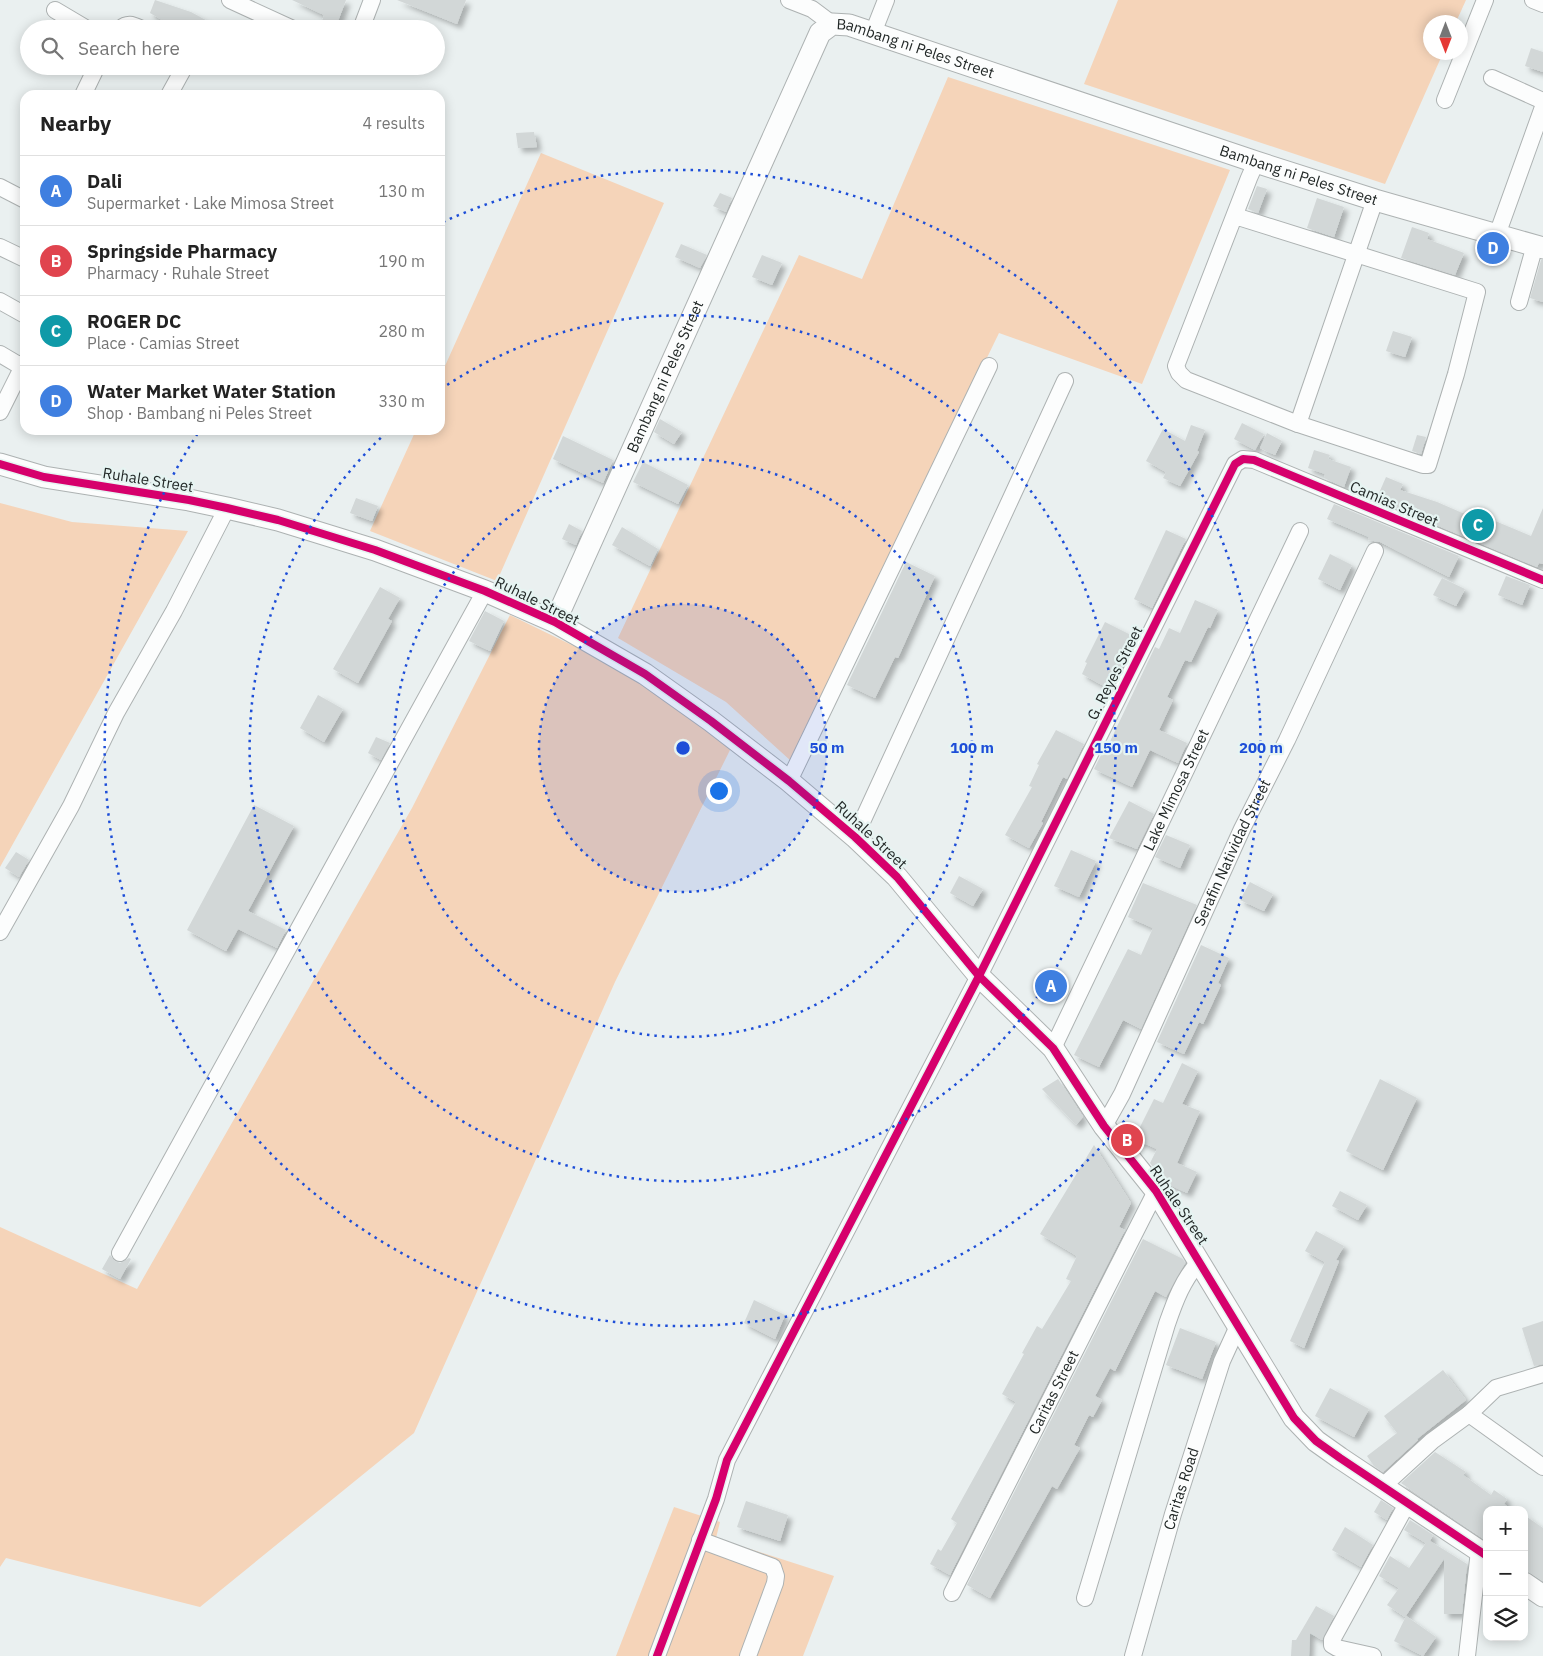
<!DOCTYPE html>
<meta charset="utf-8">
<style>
body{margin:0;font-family:"IBM Plex Sans",sans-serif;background:#f2f2f2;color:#222}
.controls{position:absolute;right:15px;bottom:15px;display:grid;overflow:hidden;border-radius:10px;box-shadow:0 2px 12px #0003}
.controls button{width:45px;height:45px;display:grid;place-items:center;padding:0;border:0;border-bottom:1px solid #e0e0e0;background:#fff;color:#222;font:25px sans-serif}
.compass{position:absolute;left:1423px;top:15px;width:45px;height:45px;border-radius:50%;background:#fff;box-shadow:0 2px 12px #0003;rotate:180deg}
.you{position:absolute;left:718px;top:790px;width:18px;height:18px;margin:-12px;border:4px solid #fff;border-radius:50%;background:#1a73e8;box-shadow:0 0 0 8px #1a73e833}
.badge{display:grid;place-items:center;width:32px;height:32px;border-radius:50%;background:#0f766e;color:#fff;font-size:16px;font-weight:700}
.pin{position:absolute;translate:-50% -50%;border:2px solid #fff;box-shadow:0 1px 5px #0006}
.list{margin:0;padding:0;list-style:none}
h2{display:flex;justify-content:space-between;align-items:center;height:65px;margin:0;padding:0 20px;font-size:21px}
h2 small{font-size:16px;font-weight:400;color:#767676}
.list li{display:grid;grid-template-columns:32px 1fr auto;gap:15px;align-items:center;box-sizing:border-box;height:70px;padding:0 20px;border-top:1px solid #e0e0e0}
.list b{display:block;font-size:19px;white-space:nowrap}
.list p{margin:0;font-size:16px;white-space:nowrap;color:#767676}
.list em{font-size:16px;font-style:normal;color:#767676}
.icon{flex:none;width:28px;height:28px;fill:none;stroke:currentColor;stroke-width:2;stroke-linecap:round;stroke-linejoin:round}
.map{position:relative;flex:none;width:1543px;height:1656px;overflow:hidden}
.search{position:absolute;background:#fff;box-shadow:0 2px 12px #0003;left:20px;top:20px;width:425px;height:55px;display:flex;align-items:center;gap:12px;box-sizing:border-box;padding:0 18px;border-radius:28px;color:#767676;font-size:19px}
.panel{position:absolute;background:#fff;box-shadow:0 2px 12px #0003;left:20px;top:90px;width:425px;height:345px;border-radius:15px}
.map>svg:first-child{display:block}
.green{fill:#f5d4b9}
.building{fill:#d2d7d7;filter:url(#shadow)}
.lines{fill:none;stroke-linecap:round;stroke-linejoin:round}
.minor-casing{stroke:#adb2b2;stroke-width:18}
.tertiary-casing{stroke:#adb2b2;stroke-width:23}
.minor{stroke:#fcfdfd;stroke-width:16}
.tertiary{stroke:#fcfdfd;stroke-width:21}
.cycleway-casing{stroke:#e6f4f2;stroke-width:11}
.cycleway{stroke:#d6006c;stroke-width:8}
.ring{fill:none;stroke:#1d4ed8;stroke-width:2.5;stroke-dasharray:2.5 5}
.labels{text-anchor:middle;stroke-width:4.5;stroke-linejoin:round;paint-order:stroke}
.street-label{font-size:15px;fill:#222827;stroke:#e6f4f2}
.centre{fill:#1d4ed8;stroke:#e6f4f2;stroke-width:2.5}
.ring-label{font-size:15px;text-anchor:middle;font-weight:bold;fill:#1d4ed8;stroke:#e6f4f2;stroke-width:4.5;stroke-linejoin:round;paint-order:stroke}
</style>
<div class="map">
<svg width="1543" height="1656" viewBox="0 0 1543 1656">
<defs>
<filter id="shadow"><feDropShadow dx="4.5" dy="4.5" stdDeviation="2.5" flood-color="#0004"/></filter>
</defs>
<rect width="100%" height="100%" fill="#eaf0f0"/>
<g class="green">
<path d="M 1118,0 L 1466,0 L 1456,22 L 1430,22 L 1430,52 L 1443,53 L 1385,184 L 1084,84 Z"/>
<path d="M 948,77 L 1230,170 L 1142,384 L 999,333 L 791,761 L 726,702 L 618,638 L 799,255 L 862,279 Z"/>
<path d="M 541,153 L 664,203 L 497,581 L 370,531 L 416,430 L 440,430 L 440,377 Z"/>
<path d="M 0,503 L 72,522 L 188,531 L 0,867 Z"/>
<path d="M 510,615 L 617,667 L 732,746 L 615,982 L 414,1433 L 200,1607 L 6,1558 L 0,1567 L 0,1227 L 137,1289 L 412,808 Z"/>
<path d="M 674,1507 L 720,1522 L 716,1538 L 834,1576 L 803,1656 L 616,1656 Z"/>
</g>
<g class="building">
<path d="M 155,0 L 191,12 L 222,29 L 178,29 L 150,13 Z"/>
<path d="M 292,0 L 346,0 L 335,29 L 321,24 L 324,15 Z"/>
<path d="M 397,0 L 466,0 L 457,24 Z"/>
<path d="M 1531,48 L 1543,52 L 1543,72 L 1525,66 Z"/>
<path d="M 534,132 L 537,147 L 518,148 L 516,133 Z"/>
<path d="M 1257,186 L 1267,189 L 1258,213 L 1248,209 Z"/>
<path d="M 720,193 L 732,198 L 726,212 L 713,206 Z"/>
<path d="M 1317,198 L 1344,207 L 1334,237 L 1307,228 Z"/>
<path d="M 1412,227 L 1429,233 L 1427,239 L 1464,253 L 1455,275 L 1401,258 Z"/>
<path d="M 681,244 L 707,255 L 700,268 L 675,257 Z"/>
<path d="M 762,255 L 782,263 L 772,285 L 752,277 Z"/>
<path d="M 1541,260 L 1543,260 L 1543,302 L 1530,298 Z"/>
<path d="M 1393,331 L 1412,337 L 1405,357 L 1386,351 Z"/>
<path d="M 660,419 L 682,432 L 674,444 L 654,432 Z"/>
<path d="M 1242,423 L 1264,434 L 1255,450 L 1234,439 Z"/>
<path d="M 1191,425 L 1205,430 L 1197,451 L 1199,452 L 1180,486 L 1163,478 L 1166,472 L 1146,461 L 1163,429 L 1185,441 Z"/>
<path d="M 1267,433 L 1282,441 L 1275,455 L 1260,448 Z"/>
<path d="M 1417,435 L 1426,437 L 1421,454 L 1412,451 Z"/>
<path d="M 563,436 L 613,460 L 603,483 L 553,459 Z"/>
<path d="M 1314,450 L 1330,455 L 1328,459 L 1351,467 L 1344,487 L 1324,478 L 1325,474 L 1308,468 Z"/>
<path d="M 643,462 L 688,485 L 678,504 L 633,482 Z"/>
<path d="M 1386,477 L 1403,484 L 1400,490 L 1437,502 L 1474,518 L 1476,513 L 1531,536 L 1543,508 L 1543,564 L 1539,563 L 1537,567 L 1376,500 Z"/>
<path d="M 356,498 L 378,506 L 372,521 L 350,513 Z"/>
<path d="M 1334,504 L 1459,556 L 1449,577 L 1380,542 L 1368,540 L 1369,537 L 1327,519 Z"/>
<path d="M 569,524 L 582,531 L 576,545 L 562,539 Z"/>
<path d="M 622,527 L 658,549 L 650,566 L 612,545 Z"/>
<path d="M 1166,530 L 1186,539 L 1152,608 L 1134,599 Z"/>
<path d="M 1330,554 L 1352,565 L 1340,590 L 1318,579 Z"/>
<path d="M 906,562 L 935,576 L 898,658 L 895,657 L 875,698 L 847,685 Z"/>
<path d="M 1506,576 L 1530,585 L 1522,605 L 1498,595 Z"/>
<path d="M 1442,578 L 1465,589 L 1456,606 L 1433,595 Z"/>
<path d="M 380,587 L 400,598 L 388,619 L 392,621 L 358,683 L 333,669 Z"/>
<path d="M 1195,600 L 1218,610 L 1210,628 L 1208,627 L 1191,662 L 1185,660 L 1167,697 L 1173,700 L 1159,730 L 1187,743 L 1178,763 L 1150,750 L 1132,787 L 1094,769 L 1102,753 L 1104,754 L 1155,647 L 1159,649 L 1169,628 L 1180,633 Z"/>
<path d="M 485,611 L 504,621 L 490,651 L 469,641 Z"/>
<path d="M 1105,622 L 1137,638 L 1111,690 L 1082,674 L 1087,663 L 1085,662 Z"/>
<path d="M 318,695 L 343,709 L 324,742 L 300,728 Z"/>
<path d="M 1056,730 L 1084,744 L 1067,779 L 1063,777 L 1041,822 L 1043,823 L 1029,848 L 1005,835 L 1032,787 L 1029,786 L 1039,765 L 1037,764 Z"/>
<path d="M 376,737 L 390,743 L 381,760 L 368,753 Z"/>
<path d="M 1129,801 L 1154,814 L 1137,849 L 1109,838 Z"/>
<path d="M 254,805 L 294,826 L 248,911 L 286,930 L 277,948 L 238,929 L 226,951 L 187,930 Z"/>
<path d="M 1166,835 L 1190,845 L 1180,868 L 1155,857 Z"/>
<path d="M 1071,850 L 1096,861 L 1079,897 L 1054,886 Z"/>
<path d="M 16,852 L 29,860 L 19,877 L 5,868 Z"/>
<path d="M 959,876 L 983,889 L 973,906 L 950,893 Z"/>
<path d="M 1250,882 L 1273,894 L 1264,911 L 1240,900 Z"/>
<path d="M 1143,883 L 1197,905 L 1141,1029 L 1123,1020 L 1099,1067 L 1074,1055 L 1128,949 L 1141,955 L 1153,928 L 1128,917 Z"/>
<path d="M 1201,945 L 1229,958 L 1218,983 L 1221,985 L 1203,1024 L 1199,1022 L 1184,1054 L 1157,1042 Z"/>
<path d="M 1182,1063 L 1198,1071 L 1182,1104 L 1200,1111 L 1177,1163 L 1197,1172 L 1187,1193 L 1166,1183 L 1150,1163 L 1157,1149 L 1134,1139 L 1154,1099 L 1163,1103 Z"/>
<path d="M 1058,1079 L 1083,1117 L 1076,1125 L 1042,1089 Z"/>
<path d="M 1380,1079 L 1417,1098 L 1383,1170 L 1346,1151 Z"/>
<path d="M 1094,1145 L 1131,1203 L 1119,1227 L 1125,1230 L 950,1575 L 930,1564 L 938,1549 L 941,1551 L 957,1523 L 951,1519 L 1016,1402 L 1002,1394 L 1024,1354 L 1022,1353 L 1037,1326 L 1042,1329 L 1071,1281 L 1066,1279 L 1077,1256 L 1040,1234 Z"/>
<path d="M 1340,1191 L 1367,1205 L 1358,1220 L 1332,1206 Z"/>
<path d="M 1316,1231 L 1344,1246 L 1336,1260 L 1339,1261 L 1304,1348 L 1290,1341 L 1325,1262 L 1305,1251 Z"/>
<path d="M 1143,1239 L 1183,1259 L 1185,1263 L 1166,1297 L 1155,1291 L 1115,1371 L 1110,1368 L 1095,1396 L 1102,1400 L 1093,1417 L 1089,1415 L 1074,1445 L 1080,1448 L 1057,1489 L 1052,1486 L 990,1598 L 967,1585 Z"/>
<path d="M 110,1255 L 115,1261 L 120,1263 L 129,1258 L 131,1259 L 120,1279 L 102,1269 Z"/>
<path d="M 754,1300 L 785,1315 L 775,1339 L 744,1323 Z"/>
<path d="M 1543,1321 L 1543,1364 L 1534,1366 L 1522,1328 Z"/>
<path d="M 1180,1328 L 1216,1342 L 1202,1379 L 1166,1365 Z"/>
<path d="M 1443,1370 L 1466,1400 L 1417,1439 L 1418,1440 L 1383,1472 L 1374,1466 L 1367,1456 L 1397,1433 L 1384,1416 Z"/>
<path d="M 1330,1388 L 1369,1409 L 1354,1437 L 1315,1416 Z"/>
<path d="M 1435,1452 L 1466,1472 L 1463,1475 L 1491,1495 L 1494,1490 L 1507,1499 L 1504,1504 L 1513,1510 L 1487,1510 L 1487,1541 L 1401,1483 Z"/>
<path d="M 1381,1500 L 1393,1508 L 1387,1520 L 1374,1512 Z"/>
<path d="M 746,1501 L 788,1515 L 780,1541 L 737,1527 Z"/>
<path d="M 1524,1515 L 1543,1528 L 1543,1581 L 1524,1569 Z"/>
<path d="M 1410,1520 L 1433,1535 L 1430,1541 L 1467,1564 L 1462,1614 L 1444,1614 L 1444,1559 L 1405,1617 L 1387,1605 L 1399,1588 L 1379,1576 L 1390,1556 L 1409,1568 L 1426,1543 L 1404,1530 Z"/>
<path d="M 1345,1527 L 1373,1545 L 1361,1567 L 1332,1550 Z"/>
<path d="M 1316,1606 L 1334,1616 L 1322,1640 L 1310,1633 L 1309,1656 L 1291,1656 L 1292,1640 L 1296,1640 Z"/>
<path d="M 1406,1616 L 1436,1637 L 1423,1656 L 1394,1641 Z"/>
</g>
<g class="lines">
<defs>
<g id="minor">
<path d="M 230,0 L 293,29"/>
<path d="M 789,0 L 812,9 L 832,24"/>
<path d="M 1533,0 L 1543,4"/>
<path d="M 55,10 L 87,29"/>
<path d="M 120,29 C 128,22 133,25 142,29"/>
<path d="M 361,29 L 372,0"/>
<path d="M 873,33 L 886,0"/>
<path d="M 1492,78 L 1543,101"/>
<path d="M 83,95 L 97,66"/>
<path d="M 169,95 L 185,66"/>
<path d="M 1445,100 L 1485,0"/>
<path d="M 0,187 L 25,200"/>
<path d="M 1235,216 L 1477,292 L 1456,374 L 1428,465 L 1423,465 L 1298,424 L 1186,380 L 1179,373 L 1176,366 L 1249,178 L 1256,162"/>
<path d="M 1497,235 L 1543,107"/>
<path d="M 0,247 L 25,259"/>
<path d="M 0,301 L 25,315"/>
<path d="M 1519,302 L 1535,245"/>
<path d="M 0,354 L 22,367"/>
<path d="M 0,412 L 25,362"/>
<path d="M 1298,424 L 1375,200"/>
<path d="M 789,781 L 989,366"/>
<path d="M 855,837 L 1065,381"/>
<path d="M 0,932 L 71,806 L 116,713 L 174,611 L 227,508"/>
<path id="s1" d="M 1053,1048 L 1300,531"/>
<path id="s2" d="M 1104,1126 L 1122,1094 L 1242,829 L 1287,740 L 1375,551"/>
<path d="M 120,1253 L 485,591"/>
<path d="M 1469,1414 L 1496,1388 L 1543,1374"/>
<path d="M 1383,1486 L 1432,1441 L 1469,1414 L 1543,1467"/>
<path d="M 700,1540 L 773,1567 L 776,1576 L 775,1583 L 748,1656"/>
<path id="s3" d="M 952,1593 L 1156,1191"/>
<path d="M 1085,1598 L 1167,1324 C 1175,1301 1183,1279 1200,1261"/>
<path d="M 657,1656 L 716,1499 L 727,1460 L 979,976 L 1235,464 L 1243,459 L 1254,460 L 1543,580"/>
<path id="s4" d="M 1133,1656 L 1173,1514 L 1222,1361 L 1238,1326"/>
<path d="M 1373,1656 L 1337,1648 L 1332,1645 L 1332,1640 L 1408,1502"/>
<path d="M 1467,1656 L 1479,1551"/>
</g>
<g id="tertiary">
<path d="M 0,464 L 44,477 L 189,500 L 227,508 L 278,520 L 375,550 L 485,591 L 555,622 L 645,674 L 711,721 L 789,781 L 855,837 L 897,877 L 979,976 L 1053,1048 L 1104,1126 L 1156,1191 L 1294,1418 L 1316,1441 L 1340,1458 L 1487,1556"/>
<path id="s5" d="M 555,622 L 820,33 L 832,24 L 849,25 L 1256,162 L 1375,200 L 1543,248"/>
<path d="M 1524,1583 L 1543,1596"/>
</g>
</defs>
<use href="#minor" class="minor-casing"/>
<use href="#tertiary" class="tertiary-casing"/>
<use href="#minor" class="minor"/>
<use href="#tertiary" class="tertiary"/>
<defs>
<g id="cycleway">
<path d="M 0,464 L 44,477 L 189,500 L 227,508 L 278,520 L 375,550 L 485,591 L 555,622 L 645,674 L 711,721 L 789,781 L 855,837 L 897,877 L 979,976 L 1053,1048 L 1104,1126 L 1156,1191 L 1294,1418 L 1316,1441 L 1340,1458 L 1487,1556"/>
<path d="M 657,1656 L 716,1499 L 727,1460 L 979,976 L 1235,464 L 1243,459 L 1254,460 L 1543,580"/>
</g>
</defs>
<use href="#cycleway" class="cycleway-casing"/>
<use href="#cycleway" class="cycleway"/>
</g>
<circle cx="683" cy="748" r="144" fill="#1d4ed8" fill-opacity=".12"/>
<g class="ring">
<circle cx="683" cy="748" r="144"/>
<circle cx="683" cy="748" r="289"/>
<path d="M441 389A433 433 0 1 1 388 431"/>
<path d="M443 222A578 578 0 1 1 198 433"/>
</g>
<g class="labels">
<g class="street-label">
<text dy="5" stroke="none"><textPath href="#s5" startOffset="748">Bambang ni Peles Street</textPath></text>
<text dy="5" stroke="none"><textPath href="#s5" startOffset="1152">Bambang ni Peles Street</textPath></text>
<text dy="5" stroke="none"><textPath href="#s5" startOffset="269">Bambang ni Peles Street</textPath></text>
<text transform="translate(148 480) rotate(9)" y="5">Ruhale Street</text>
<text transform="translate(1394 504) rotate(23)" y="5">Camias Street</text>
<text transform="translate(537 601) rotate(26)" y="5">Ruhale Street</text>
<text transform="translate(1115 673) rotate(-63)" y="5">G. Reyes Street</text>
<text dy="5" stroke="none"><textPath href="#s1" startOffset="286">Lake Mimosa Street</textPath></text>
<text transform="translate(871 835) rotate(43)" y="5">Ruhale Street</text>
<text dy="5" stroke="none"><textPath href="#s2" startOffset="302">Serafin Natividad Street</textPath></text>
<text transform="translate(1179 1205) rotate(56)" y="5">Ruhale Street</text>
<text dy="5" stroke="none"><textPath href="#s3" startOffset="225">Caritas Street</textPath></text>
<text dy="5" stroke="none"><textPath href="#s4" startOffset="174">Caritas Road</textPath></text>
</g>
</g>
<circle cx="683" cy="748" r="8" class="centre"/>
<g class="ring-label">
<text x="827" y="753">50 m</text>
<text x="972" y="753">100 m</text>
<text x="1116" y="753">150 m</text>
<text x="1261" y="753">200 m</text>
</g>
</svg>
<div class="controls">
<button>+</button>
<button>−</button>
<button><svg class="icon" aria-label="layers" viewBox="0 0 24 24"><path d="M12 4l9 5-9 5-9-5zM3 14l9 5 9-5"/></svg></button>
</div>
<svg class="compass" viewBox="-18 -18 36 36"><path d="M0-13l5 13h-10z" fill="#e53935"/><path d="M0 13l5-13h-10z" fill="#767676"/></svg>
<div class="you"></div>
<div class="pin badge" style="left:1051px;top:986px;background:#3f7fe0">A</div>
<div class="pin badge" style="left:1127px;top:1140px;background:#e0444e">B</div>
<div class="pin badge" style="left:1478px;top:525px;background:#0f9aa8">C</div>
<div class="pin badge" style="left:1493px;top:248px;background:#3f7fe0">D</div>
<div class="search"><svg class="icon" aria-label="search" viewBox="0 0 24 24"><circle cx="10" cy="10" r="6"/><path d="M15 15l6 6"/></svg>Search here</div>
<section class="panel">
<h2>Nearby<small>4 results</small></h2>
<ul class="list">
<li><span class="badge" style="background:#3f7fe0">A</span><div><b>Dali</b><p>Supermarket · Lake Mimosa Street</p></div><em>130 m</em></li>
<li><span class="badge" style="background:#e0444e">B</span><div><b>Springside Pharmacy</b><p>Pharmacy · Ruhale Street</p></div><em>190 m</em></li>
<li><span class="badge" style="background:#0f9aa8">C</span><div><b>ROGER DC</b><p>Place · Camias Street</p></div><em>280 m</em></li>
<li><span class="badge" style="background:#3f7fe0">D</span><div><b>Water Market Water Station</b><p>Shop · Bambang ni Peles Street</p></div><em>330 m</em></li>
</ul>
</section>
</div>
